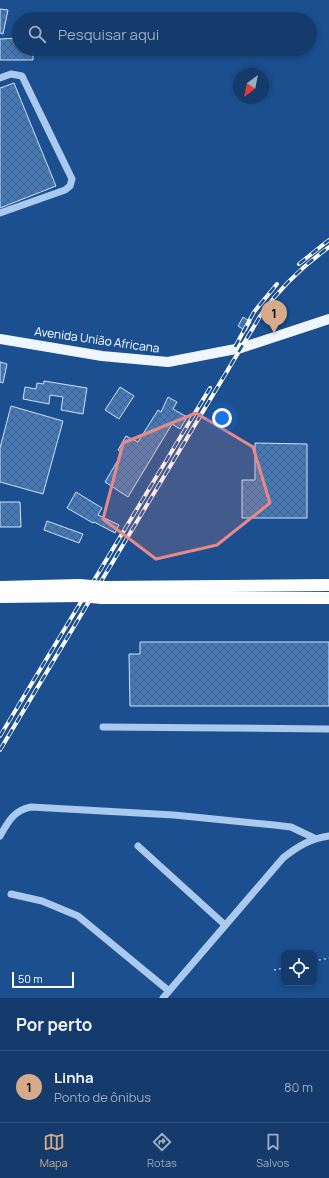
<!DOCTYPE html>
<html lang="pt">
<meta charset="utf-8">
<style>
body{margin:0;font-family:Manrope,sans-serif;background:#1d4271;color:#f1f3f6}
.controls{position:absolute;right:12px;bottom:12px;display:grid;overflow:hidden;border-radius:8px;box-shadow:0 2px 6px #0003}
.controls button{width:36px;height:36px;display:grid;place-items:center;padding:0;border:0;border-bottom:1px solid #33557e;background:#143b6b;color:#f1f3f6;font:20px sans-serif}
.compass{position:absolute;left:233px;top:68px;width:36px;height:36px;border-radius:50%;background:#143b6b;box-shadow:0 2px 6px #0003;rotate:212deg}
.scale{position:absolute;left:12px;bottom:10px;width:62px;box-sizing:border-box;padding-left:4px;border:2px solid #fff;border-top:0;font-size:11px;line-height:14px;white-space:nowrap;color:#fff;-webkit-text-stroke:3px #1b4f8f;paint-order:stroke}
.you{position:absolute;left:222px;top:418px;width:14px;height:14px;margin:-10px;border:3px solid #fff;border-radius:50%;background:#1a73e8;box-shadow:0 0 0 6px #1a73e833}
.badge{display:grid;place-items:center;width:26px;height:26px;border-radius:50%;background:#d6ab8b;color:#111;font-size:13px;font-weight:700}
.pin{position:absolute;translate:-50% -33px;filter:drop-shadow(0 1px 2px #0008)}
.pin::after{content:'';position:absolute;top:21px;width:14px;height:12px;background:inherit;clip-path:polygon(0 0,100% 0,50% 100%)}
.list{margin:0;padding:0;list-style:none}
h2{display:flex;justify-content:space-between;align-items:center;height:52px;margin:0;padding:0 16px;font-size:17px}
h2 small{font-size:13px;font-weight:400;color:#9dadc1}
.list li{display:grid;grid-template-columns:26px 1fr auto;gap:12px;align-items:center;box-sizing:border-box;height:72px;padding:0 16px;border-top:1px solid #33557e}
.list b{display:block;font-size:15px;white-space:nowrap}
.list p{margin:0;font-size:13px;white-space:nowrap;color:#9dadc1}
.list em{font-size:13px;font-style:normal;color:#9dadc1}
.icon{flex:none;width:22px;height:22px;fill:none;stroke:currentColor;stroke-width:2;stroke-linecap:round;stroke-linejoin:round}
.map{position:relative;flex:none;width:329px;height:998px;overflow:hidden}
.search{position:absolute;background:#143b6b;box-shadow:0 2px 6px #0003;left:12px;right:12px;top:12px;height:44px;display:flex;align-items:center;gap:10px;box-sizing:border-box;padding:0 14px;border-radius:22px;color:#9dadc1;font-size:15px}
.sheet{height:124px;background:#143b6b}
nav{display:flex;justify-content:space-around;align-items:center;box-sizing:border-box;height:56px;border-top:1px solid #33557e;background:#143b6b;font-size:11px;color:#9dadc1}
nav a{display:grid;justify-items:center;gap:2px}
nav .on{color:#d6ab8b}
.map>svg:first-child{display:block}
.building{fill:url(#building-cross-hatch);stroke:#cfe3fa}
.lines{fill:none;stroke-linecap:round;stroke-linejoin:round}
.path{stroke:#a9c9ee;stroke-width:1.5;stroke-dasharray:2 3;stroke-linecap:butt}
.minor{stroke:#a9c9ee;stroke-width:7}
.major{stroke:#f0f6ff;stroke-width:10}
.highway{stroke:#fff;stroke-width:12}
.rail-casing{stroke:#fff;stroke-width:4}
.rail{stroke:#1b4f8f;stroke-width:2.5;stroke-dasharray:8;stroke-linecap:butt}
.highway-bridge{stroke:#fff;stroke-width:12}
.marked{fill:#e88989;fill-opacity:0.2;stroke:#e88989;stroke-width:3;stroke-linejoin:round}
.labels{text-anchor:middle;stroke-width:4;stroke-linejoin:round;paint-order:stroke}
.street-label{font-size:12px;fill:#fff;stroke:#1b4f8f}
</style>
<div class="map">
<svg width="329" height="998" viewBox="0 0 329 998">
<defs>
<pattern id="building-cross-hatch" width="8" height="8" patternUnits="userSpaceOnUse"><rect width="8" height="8" fill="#4478b7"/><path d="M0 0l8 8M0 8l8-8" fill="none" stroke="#486282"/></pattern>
</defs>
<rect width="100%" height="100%" fill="#1b4f8f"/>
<g class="building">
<path d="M 0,9 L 8,10 L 3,34 L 0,33 Z"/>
<path d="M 19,38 L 19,49 L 33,49 L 33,60 L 0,60 L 0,39 Z"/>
<path d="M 14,83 L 56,186 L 0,208 L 0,88 Z"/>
<path d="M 243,317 L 251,322 L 246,331 L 238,326 Z"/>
<path d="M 0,362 L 7,364 L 3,383 L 0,382 Z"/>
<path d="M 44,381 L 87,388 L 83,414 L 61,410 L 63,397 L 50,395 L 49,404 L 23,399 L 25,387 L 36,389 L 37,383 L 43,384 Z"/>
<path d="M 120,387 L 134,396 L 119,419 L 105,410 Z"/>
<path d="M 168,397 L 177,402 L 173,409 L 187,417 L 180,429 L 172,424 L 128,497 L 105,482 L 122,453 L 118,450 L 126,436 L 138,442 L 158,410 L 161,412 Z"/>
<path d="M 11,406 L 63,421 L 43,494 L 0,482 L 0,448 Z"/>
<path d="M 255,443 L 307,444 L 307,518 L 242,518 L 242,480 L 255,480 Z"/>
<path d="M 76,492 L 102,508 L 98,515 L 119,525 L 115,533 L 94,522 L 93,523 L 67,508 Z"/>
<path d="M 0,502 L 20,502 L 21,527 L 0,527 Z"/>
<path d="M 47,521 L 83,534 L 79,543 L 44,530 Z"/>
<path d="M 140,642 L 329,642 L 329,706 L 130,706 L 129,654 L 140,654 Z"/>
</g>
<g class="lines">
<g class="path">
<path d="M 314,961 L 329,958"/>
<path d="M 274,970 L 284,968"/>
</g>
<g class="minor">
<path d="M 0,78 L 11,74 L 22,76 L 72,179 L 70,186 L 65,190 L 0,213"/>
<path d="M 103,727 L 329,729"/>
<path d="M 0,836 C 8,822 14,810 31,807 L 174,815 L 274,825 L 291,827 L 314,838"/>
<path d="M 138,846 L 225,925"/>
<path d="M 11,894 L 42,901 L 78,916 L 169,991"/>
<path d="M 163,998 L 283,858 C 298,846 310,839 329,836"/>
</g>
<path class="major" d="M 0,339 L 102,356 L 168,362 L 241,348 L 329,319"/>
<g class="highway">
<path d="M 0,587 L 79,585"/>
<path d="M 104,587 L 329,585"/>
<path d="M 0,597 L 81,596"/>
<path d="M 102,598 L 329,598"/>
</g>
<defs>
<g id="rail">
<path d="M 299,264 L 329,240"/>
<path d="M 235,347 L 254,312 L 277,284"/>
<path d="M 0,736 L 210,388"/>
<path d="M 0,750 L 262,313 C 281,287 303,266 329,247"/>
</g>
</defs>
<use href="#rail" class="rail-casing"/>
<use href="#rail" class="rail"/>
<g class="highway-bridge">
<path d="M 79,585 L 104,587"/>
<path d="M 81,596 L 102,598"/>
</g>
</g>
<path class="marked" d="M 196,413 L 253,447 L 270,503 L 217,545 L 156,559 L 103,519 L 123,443 Z"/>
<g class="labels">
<g class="street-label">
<text transform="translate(97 340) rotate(8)" y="4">Avenida União Africana</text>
</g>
</g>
</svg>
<div class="controls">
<button><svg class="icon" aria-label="locate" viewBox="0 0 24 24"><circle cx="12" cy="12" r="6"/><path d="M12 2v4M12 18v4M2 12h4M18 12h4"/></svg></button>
</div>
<svg class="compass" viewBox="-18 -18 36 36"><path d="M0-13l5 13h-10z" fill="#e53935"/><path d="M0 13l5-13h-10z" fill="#9dadc1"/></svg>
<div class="scale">50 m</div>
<div class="you"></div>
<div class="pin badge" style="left:274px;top:333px">1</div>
<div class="search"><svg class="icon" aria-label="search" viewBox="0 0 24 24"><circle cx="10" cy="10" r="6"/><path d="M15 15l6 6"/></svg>Pesquisar aqui</div>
</div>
<section class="sheet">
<h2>Por perto<small></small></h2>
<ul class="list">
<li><span class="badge">1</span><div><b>Linha</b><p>Ponto de ônibus</p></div><em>80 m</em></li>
</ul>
</section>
<nav>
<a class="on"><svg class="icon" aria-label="map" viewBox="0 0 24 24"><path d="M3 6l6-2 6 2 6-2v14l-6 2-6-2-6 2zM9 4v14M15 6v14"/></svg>Mapa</a>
<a><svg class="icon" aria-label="directions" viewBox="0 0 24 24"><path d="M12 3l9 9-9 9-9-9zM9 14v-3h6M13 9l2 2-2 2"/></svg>Rotas</a>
<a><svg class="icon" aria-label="saved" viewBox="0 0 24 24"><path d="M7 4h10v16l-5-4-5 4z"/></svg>Salvos</a>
</nav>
